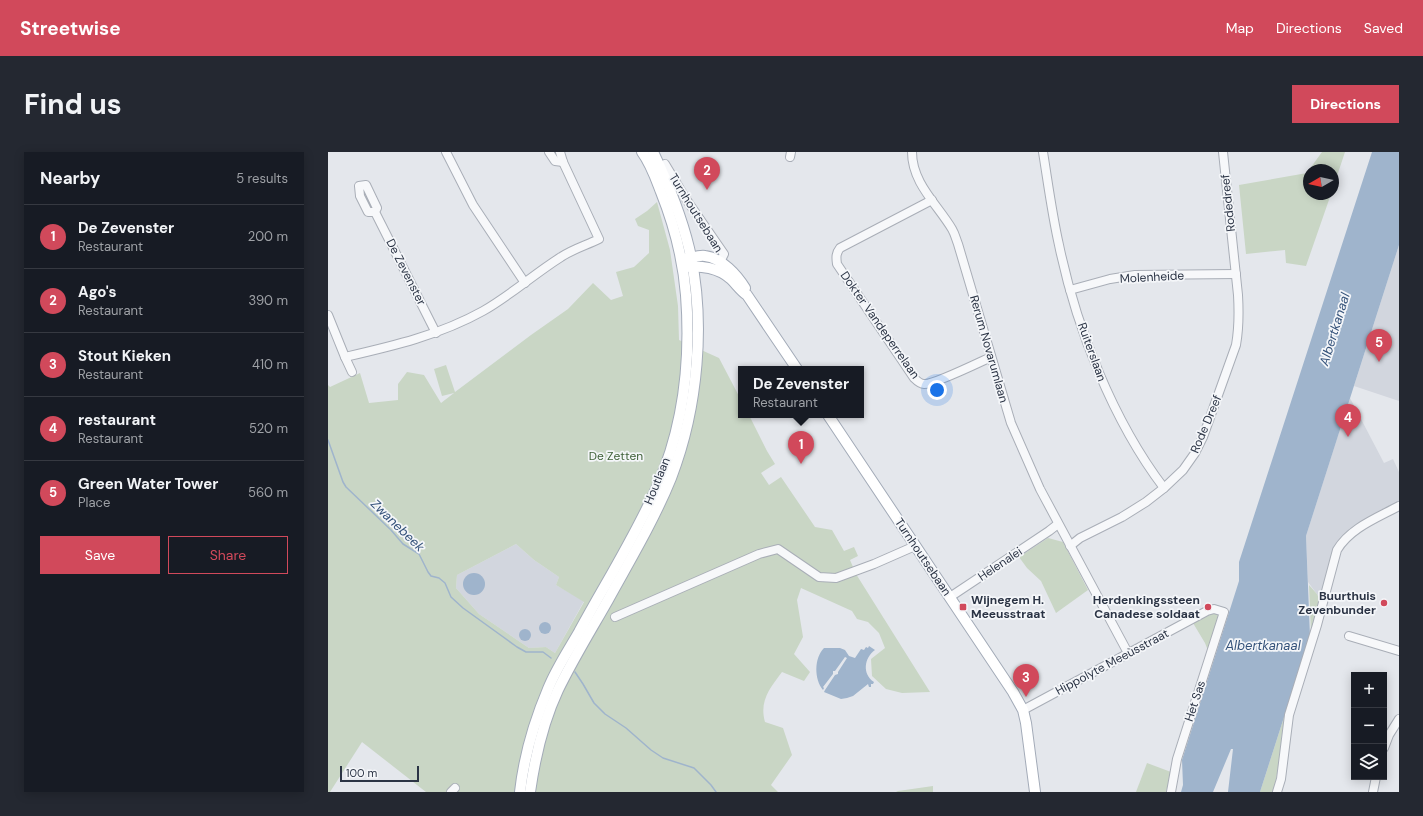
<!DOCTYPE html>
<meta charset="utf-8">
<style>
body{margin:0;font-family:"DM Sans",sans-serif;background:#242831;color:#f1f3f6}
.controls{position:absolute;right:12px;bottom:12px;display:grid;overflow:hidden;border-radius:0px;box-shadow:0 2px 10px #0003}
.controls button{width:36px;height:36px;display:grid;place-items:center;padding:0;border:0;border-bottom:1px solid #363941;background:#171b24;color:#f1f3f6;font:20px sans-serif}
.compass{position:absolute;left:975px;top:12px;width:36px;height:36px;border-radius:50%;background:#171b24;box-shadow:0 2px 10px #0003;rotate:261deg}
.scale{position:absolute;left:12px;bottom:10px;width:79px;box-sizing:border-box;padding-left:4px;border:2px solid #2b3445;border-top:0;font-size:11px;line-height:14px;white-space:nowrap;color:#2b3445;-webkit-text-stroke:3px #f4f6f9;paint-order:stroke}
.you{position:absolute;left:609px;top:238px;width:14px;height:14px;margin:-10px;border:3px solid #fff;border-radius:50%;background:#1a73e8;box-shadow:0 0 0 6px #1a73e833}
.badge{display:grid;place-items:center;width:26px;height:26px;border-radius:50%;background:#d1495b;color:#fff;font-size:13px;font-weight:700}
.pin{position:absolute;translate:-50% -33px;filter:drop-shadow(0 1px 2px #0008)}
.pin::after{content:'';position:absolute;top:21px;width:14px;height:12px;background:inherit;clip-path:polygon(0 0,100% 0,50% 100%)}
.popup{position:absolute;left:410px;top:214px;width:126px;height:52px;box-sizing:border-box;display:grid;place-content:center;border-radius:0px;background:#171b24;filter:drop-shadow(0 1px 3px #0005);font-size:13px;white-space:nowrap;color:#9ea1a6}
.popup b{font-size:15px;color:#f1f3f6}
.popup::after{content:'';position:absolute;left:50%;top:100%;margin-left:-8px;border:8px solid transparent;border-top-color:#171b24}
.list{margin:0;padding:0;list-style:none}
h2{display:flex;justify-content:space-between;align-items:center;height:52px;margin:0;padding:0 16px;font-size:17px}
h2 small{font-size:13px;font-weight:400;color:#9ea1a6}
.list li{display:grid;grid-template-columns:26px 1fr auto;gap:12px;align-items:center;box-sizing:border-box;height:64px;padding:0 16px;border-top:1px solid #363941}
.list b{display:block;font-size:15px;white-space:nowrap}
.list p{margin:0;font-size:13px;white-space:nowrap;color:#9ea1a6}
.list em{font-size:13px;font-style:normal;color:#9ea1a6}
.actions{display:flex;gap:8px;padding:12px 16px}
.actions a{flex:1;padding:9px 0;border:1px solid #d1495b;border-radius:0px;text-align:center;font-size:14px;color:#d1495b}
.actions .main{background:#d1495b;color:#fff}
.icon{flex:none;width:22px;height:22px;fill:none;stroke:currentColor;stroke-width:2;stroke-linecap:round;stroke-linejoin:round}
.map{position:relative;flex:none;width:1071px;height:640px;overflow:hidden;border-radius:0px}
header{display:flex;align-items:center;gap:24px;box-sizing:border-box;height:56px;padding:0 20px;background:#d1495b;color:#fff}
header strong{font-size:19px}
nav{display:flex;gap:22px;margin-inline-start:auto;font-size:14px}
.intro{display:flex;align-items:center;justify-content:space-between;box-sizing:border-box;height:96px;padding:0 24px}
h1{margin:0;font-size:28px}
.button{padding:10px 18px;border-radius:0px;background:#d1495b;color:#fff;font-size:14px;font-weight:700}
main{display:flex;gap:24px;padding:0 24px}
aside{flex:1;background:#171b24;border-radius:0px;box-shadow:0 2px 10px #0003}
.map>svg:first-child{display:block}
.built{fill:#d2d6de}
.green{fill:#c9d6c5;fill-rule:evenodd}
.water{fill:#9fb4cc}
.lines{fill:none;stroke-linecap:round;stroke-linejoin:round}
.stream{stroke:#9fb4cc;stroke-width:1.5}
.minor-casing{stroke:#a9aeb7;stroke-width:10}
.major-casing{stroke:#a3abb8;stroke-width:12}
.minor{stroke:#f7f8fa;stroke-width:8}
.major{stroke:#fff;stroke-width:10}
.poi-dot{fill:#d1495b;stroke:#f4f6f9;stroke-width:1.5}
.labels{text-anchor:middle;stroke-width:3.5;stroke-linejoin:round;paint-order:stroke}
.street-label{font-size:12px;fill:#2b3445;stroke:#f4f6f9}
.park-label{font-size:12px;fill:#3f6138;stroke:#f4f6f9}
.poi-label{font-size:12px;font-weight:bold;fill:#2b3445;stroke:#f4f6f9;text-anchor:end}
.water-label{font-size:13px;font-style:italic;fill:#34527a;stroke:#f4f6f9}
</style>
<header>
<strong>Streetwise</strong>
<nav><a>Map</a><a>Directions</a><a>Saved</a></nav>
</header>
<div class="intro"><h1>Find us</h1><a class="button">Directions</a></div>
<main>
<aside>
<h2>Nearby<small>5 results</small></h2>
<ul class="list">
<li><span class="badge">1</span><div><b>De Zevenster</b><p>Restaurant</p></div><em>200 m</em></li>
<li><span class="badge">2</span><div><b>Ago's</b><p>Restaurant</p></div><em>390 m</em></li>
<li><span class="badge">3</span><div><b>Stout Kieken</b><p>Restaurant</p></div><em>410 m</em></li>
<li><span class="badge">4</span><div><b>restaurant</b><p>Restaurant</p></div><em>520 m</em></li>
<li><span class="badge">5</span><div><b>Green Water Tower</b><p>Place</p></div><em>560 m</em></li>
</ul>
<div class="actions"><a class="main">Save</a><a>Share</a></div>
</aside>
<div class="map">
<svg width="1071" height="640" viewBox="0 0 1071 640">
<rect width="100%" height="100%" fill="#e4e7ec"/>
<g class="built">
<path d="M 1071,93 L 1071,249 L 1026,234 Z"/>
<path d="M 1022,246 L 1056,311 L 1065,307 L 1071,320 L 1071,350 L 1021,377 L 1015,383 L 1005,396 L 992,448 L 989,442 L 980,430 L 978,384 Z"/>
<path d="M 188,392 L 206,408 L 231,425 L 228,433 L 256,449 L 227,501 L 218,495 L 201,496 L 151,462 L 128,436 L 129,423 Z"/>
</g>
<g class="green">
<path d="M 994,0 L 1017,0 L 1005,36 L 1005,18 L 981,18 Z"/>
<path d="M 981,18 L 981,42 L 1003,42 L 978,114 L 958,111 L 957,98 L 918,102 L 911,33 L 979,21 Z"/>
<path d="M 329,50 L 342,98 L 350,154 L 351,188 L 391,206 L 413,248 L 413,263 L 421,263 L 439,299 L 447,312 L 433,321 L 441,333 L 453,325 L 487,375 L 504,378 L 516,399 L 526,395 L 530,404 L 522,408 L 528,422 L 602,540 L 574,541 L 558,537 L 544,524 L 543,507 L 557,496 L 551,481 L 540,470 L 529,467 L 524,459 L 473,436 L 469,448 L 475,485 L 466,502 L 482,520 L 476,529 L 454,520 C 442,536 431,549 437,570 L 455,576 L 464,603 L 443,633 L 450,640 L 98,640 L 34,590 L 2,640 L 0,640 L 0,233 L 2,235 L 32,221 L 41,251 L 70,248 L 70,232 L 79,220 L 96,223 L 113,251 L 126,241 L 114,244 L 106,217 L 118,213 L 127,240 L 203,183 L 240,157 L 265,131 L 283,148 L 295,144 L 288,120 L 306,115 L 321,101 L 321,78 L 310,74 L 307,67 L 319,59 ZM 188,392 L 206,408 L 231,425 L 228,433 L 256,450 L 227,501 L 218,495 L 201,496 L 151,462 L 128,436 L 129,423 Z"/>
<path d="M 720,386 L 735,390 L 760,438 L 728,461 L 713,429 L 699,416 L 691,405 Z"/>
<path d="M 981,433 L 989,442 L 992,448 L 983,481 Z"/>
<path d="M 886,461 L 891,464 L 881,501 L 877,491 L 865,471 Z"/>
<path d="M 957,562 C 952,588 952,615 945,640 L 932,640 Z"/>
<path d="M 819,611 L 843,620 L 838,640 L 808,640 Z"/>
<path d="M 605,634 L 605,640 L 568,640 L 570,639 Z"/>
</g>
<g class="water">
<path d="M 1044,0 L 1071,0 L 1071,93 L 978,384 L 982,484 L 932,640 L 900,640 L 905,597 L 903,597 L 885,640 L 853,640 L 855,633 L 854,608 L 911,429 L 911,410 Z"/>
<circle cx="146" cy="432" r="11"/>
<circle cx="217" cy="476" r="6"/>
<circle cx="197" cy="483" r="6"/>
<path d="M 541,494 L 547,498 C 536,506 534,522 546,530 L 545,532 L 543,532 L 543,535 L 541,535 L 540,532 L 525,544 L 519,546 L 513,547 L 496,540 L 497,538 L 507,523 L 510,522 L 510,520 L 519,506 L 517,505 L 507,519 L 505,519 L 505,522 L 495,535 L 496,536 L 495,538 C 486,527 486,506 496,496 L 512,496 L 517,498 L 521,504 L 527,506 L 533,497 L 536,498 L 538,495 L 540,496 Z"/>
</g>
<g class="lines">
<g class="stream">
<path d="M 0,288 L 15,330 L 18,335 L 63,378 L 75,392 L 91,402 L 100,420 L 103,424 L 111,426 L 117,431 L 123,445 L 135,456 L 189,495 L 198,500 L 215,500 L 223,506"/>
<path d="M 247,520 L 255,532 L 266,551 L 277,562 L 298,576 L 323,598 L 335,606 L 366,616 L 383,633 L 388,640"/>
</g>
<defs>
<g id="minor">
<path d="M 118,0 L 145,53 L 197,131"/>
<path d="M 221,0 L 227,9 L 235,10"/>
<path d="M 584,0 C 584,31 609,52 624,77 C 627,82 628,87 630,92 L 683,271 L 712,337 L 800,501"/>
<path d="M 715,0 C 720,31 724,62 731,93 C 748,175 785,269 836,336"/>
<path d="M 462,5 L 463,0"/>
<path d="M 337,12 L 358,47 L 396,102 L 392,110"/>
<path d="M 604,48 L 512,96 C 508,101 508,105 509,112 L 586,226 C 589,229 592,232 596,232 C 605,233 652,210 663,205"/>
<path d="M 47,60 L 40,60 L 32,44 L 31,34 L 38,33 L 49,56 L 47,60 L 108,181"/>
<path d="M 742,138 L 782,127 L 807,123 L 908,122"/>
<path d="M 0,163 L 17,205 C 65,194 112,183 155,159 C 183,143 206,122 233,105 C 245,97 259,93 271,87 L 235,10 L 232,0"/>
<path d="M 17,205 L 24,220"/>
<path d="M 742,394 L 752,386 L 794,365 L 818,350 L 836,336 L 855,318 L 867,301 L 875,285 L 908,193 C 911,176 911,160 910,143 L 895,0"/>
<path d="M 622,445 L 721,379 L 730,372"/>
<path d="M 287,465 L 431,402 L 450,397 L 491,425 L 508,426 L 546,412 L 587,394"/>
<path d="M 1021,484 L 1071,499"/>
<path d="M 695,558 L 879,459 L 886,457 L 896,460 L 849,607 L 843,640"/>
<path d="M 1056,596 L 1061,583 L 1071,567"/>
<path d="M 123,640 L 127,636"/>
<path d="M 949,640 L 953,627 L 961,563 L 989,473 L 1009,398 C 1022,376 1049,366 1071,354"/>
<path d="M 1045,640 L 1048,625"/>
</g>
<g id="major">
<path d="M 358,107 C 364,106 371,103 377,104 C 394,106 409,123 417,136"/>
<path d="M 357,115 C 373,113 391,116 403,127 C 409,133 413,139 419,143 L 469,217"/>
<path d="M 500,263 L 685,540 L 695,558 L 698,571 L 707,640"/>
<path d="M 192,640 C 196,605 206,570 220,537 C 228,517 240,499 251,480 C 277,432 307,385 329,335 C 356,274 363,209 358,143 C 355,106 347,75 333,40 C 328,27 323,12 314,0"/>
<path d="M 202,640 C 207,605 215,570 230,538 C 245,507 263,478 280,448 C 302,408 326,368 343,326 C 370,256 378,169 361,96 C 353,63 340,31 325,0"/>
</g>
</defs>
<use href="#minor" class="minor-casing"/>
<use href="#major" class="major-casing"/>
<use href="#minor" class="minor"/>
<use href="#major" class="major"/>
</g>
<g class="poi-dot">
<circle cx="1056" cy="451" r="4"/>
<rect x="631" y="451" width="8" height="8" rx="2"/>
<circle cx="880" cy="455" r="4"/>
</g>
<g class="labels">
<g class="street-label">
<text transform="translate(900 51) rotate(-96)" y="4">Rodedreef</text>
<text transform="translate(368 61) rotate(58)" y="4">Turnhoutsebaan</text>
<text transform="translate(78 120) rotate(63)" y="4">De Zevenster</text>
<text transform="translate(824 125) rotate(-3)" y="4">Molenheide</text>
<text transform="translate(552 173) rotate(55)" y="4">Dokter Vandeperrelaan</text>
<text transform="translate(661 197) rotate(74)" y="4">Rerum Novarumlaan</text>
<text transform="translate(764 200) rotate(70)" y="4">Ruiterslaan</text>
<text transform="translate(878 272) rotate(-67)" y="4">Rode Dreef</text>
<text transform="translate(329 329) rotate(-68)" y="4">Houtlaan</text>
<text transform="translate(595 405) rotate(56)" y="4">Turnhoutsebaan</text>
<text transform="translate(672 412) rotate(-34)" y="4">Helenalei</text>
<text transform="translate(784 510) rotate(-28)" y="4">Hippolyte Meeùsstraat</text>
<text transform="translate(867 549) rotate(-72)" y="4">Het Sas</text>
</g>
<g class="park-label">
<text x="288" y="308">De Zetten</text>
</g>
<g class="poi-label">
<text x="1048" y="448">Buurthuis<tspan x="1048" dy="14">Zevenbunder</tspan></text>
<text x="643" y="452" text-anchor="start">Wijnegem H.<tspan x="643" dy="14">Meeusstraat</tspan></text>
<text x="872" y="452">Herdenkingssteen<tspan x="872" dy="14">Canadese soldaat</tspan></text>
</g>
<g class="water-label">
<text transform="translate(1006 177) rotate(-73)" y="5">Albertkanaal</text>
<text transform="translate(70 373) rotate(44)" y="5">Zwanebeek</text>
<text x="935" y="498">Albertkanaal</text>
</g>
</g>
</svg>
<div class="controls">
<button>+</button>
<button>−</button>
<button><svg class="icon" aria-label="layers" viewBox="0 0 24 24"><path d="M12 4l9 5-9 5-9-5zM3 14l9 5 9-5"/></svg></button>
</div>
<svg class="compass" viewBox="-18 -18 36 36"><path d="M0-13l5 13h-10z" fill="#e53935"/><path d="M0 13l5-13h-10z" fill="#9ea1a6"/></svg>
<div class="scale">100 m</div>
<div class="you"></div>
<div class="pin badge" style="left:473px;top:312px">1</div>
<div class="popup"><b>De Zevenster</b>Restaurant</div>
<div class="pin badge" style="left:379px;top:38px">2</div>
<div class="pin badge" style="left:698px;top:545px">3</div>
<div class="pin badge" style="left:1020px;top:285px">4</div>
<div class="pin badge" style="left:1051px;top:210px">5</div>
</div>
</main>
